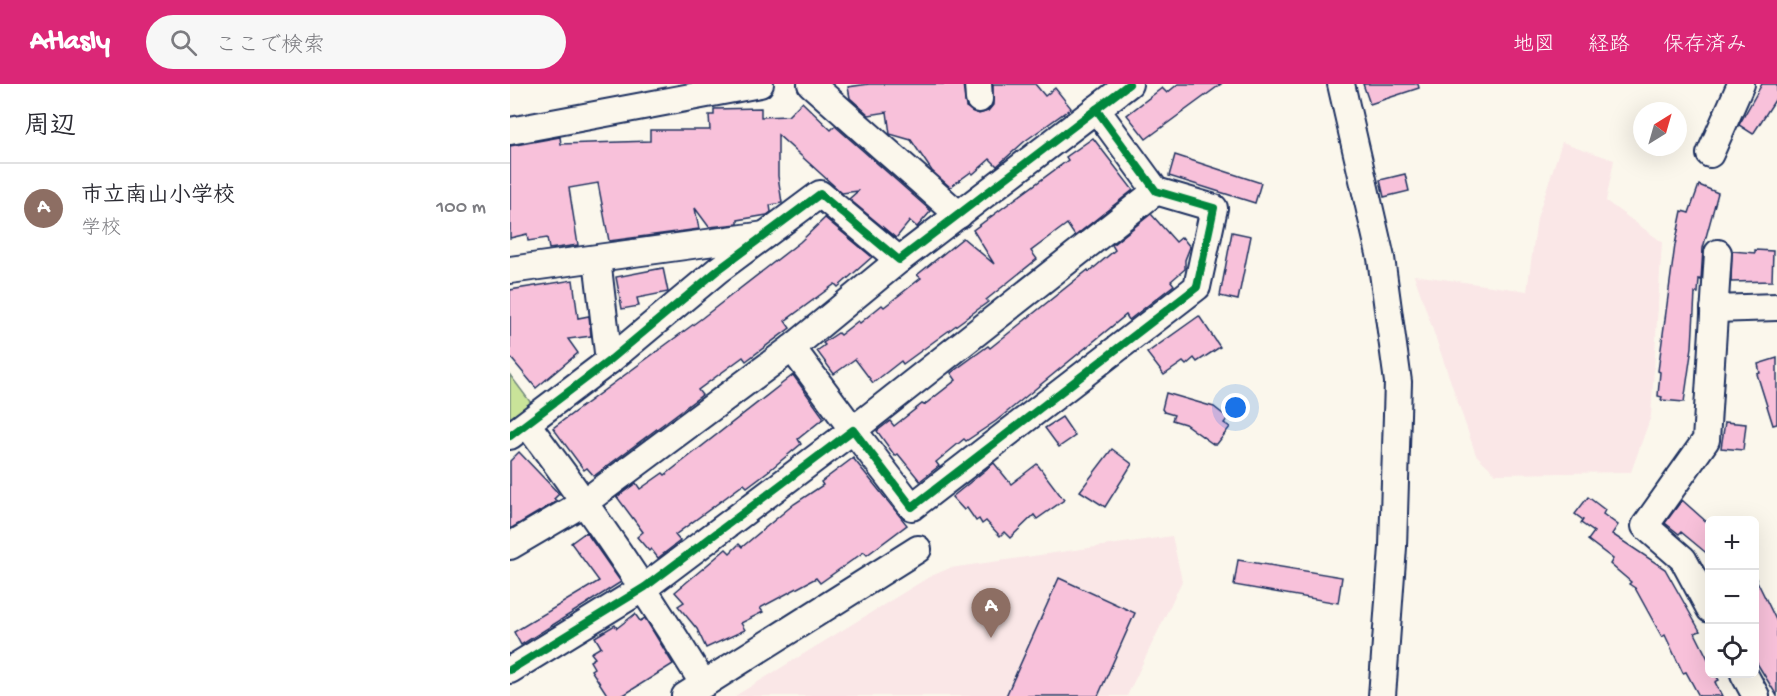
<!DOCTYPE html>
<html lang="ja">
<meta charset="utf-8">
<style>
body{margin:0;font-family:"Gochi Hand","Klee One",sans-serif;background:#f7f7f7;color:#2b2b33}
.controls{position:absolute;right:18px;bottom:18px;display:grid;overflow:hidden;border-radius:9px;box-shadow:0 6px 24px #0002}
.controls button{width:54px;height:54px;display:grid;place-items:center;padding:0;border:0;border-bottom:2px solid #e1e1e2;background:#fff;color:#2b2b33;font:30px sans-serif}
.compass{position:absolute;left:1123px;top:18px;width:54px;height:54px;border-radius:50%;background:#fff;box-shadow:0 6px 24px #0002;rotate:37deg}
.you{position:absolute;left:726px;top:324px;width:21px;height:21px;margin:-15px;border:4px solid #fff;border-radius:50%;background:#1a73e8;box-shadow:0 0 0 9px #1a73e833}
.badge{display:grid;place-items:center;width:39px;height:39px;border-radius:50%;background:#db2777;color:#fff;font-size:20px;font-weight:700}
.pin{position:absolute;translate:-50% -50px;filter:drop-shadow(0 2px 3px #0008)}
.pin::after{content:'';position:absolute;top:32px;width:21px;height:18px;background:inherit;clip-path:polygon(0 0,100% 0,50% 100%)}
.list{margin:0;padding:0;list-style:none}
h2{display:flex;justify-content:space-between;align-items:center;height:78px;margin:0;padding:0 24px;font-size:26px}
h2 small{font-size:20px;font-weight:400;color:#7c7c81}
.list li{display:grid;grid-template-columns:39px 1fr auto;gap:18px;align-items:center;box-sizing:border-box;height:90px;padding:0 24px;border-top:2px solid #e1e1e2}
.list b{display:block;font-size:22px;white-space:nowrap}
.list p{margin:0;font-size:20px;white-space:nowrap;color:#7c7c81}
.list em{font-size:20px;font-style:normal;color:#7c7c81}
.icon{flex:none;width:33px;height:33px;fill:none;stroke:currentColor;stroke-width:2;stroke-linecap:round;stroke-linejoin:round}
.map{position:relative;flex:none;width:1267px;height:612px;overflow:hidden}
header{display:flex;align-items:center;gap:36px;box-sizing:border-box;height:84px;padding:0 30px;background:#db2777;color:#fff}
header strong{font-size:28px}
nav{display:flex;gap:33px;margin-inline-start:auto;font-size:21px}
.search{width:420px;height:54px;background:#f7f7f7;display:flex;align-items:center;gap:15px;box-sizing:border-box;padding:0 21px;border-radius:33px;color:#7c7c81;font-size:22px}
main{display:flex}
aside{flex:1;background:#fff}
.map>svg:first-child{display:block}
.built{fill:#fae7e7}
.green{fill:#c9e399;stroke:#72897c;stroke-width:1.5}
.building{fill:#f8c1da;stroke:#1b2f5e;stroke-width:1.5}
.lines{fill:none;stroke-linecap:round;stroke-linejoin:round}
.minor-casing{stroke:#1b2f5e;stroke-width:30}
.minor{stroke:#fbf7ec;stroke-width:26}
.cycleway-casing{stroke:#fbf7ec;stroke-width:11}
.cycleway{stroke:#00873e;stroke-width:8}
</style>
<header>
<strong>Atlasly</strong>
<div class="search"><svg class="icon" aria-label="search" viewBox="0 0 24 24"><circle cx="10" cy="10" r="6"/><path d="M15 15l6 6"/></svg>ここで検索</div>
<nav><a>地図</a><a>経路</a><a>保存済み</a></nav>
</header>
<main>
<aside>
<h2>周辺<small></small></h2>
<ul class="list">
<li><span class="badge" style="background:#8d6e63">A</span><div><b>市立南山小学校</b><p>学校</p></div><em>100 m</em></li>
</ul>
</aside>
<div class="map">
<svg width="1267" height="612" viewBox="0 0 1267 612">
<rect width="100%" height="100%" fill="#fbf7ec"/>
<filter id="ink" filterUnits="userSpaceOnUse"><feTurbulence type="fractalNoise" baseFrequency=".0167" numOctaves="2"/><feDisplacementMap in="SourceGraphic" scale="12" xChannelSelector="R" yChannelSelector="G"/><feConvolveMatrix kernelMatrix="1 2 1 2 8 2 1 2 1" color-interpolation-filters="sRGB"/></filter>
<g filter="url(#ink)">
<g class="built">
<path d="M 1052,58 L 1104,76 L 1096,117 L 1152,158 L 1141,332 L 1121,388 L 986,390 L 966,371 L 904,191 L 1017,207 L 1027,134 Z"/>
<path d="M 662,452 L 672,497 L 617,612 L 225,612 L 419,493 L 440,484 Z"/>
</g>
<path class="green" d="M 0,291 L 24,323 L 0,340 Z"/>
<g class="building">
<path d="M 359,0 L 453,0 L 456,23 L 469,30 L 478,27 L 483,21 L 483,0 L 525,0 L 535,12 L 545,4 L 561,24 L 515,57 L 487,82 L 480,75 L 463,90 L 461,88 L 440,103 L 422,87 L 401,56 L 380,50 L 377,28 L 359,31 L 340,14 L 338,3 Z"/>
<path d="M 668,0 L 711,0 L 636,55 L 617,31 L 652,4 L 657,9 Z"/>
<path d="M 853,0 L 908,0 L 909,4 L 860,20 Z"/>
<path d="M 1252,0 L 1267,0 L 1267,13 L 1243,50 L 1229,41 Z"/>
<path d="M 292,18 L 321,46 L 325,42 L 421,127 L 407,143 L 400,137 L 386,154 L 339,115 L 348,107 L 332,109 L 268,51 L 268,92 L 272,119 L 260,121 L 261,128 L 257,131 L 228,136 L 228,140 L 199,143 L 185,124 L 189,145 L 99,157 L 88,99 L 59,104 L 68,161 L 39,165 L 37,154 L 18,157 L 17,150 L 0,154 L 0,62 L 50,53 L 51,60 L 140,57 L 140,46 L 200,46 L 199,31 L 204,31 L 204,25 L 251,24 L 251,33 L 278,32 Z"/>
<path d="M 583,54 L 623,106 L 565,152 L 557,140 L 521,167 L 527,175 L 476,216 L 478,218 L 393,280 L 391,277 L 363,299 L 345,275 L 324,290 L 307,267 L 315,261 L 313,259 L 328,249 L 330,251 L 348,237 L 350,239 L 372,221 L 374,223 L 411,194 L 407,191 L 453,154 L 484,180 L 463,146 L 558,76 L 556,73 Z"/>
<path d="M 665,71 L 751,99 L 745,119 L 659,92 Z"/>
<path d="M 895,90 L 899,107 L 874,113 L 870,96 Z"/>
<path d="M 1189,101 L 1208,109 L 1193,164 L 1191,196 L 1189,195 L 1188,209 L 1185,209 L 1182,263 L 1174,318 L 1151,316 L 1152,313 L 1148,312 L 1150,288 L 1148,287 L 1165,161 L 1172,127 L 1179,129 Z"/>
<path d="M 641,130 L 666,158 L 672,153 L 680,163 L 675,176 L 675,185 L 661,197 L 664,201 L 619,236 L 616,231 L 486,337 L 456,357 L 454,355 L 426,378 L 429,382 L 410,397 L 388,370 L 385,372 L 367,347 L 380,337 L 384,342 L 412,320 L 414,321 L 446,296 L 441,289 L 478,262 L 480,264 L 578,186 L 579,188 L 605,166 L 602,161 Z"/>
<path d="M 315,134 L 362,173 L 328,203 L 325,200 L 275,237 L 280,244 L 236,277 L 233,273 L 188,306 L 192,311 L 84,392 L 77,384 L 74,386 L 43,344 L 192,234 L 290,158 Z"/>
<path d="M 722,148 L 741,152 L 728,216 L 710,212 Z"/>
<path d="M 1245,166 L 1263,167 L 1262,197 L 1221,198 L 1222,167 L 1245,169 Z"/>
<path d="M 153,184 L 158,208 L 127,214 L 129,222 L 112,225 L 106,193 Z"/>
<path d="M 63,196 L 68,234 L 79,232 L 81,252 L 58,255 L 68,269 L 26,304 L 0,273 L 0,206 Z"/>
<path d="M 689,232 L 710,263 L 687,278 L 684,274 L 676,281 L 673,278 L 654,291 L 637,269 Z"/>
<path d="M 1267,274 L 1267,340 L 1263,341 L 1247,290 L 1250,289 L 1248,280 Z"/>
<path d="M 283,291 L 314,334 L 288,355 L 291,360 L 261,385 L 237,403 L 234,400 L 165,451 L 170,457 L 148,474 L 141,465 L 139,467 L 127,453 L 133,448 L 107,413 L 126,399 L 130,405 L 153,389 L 155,391 Z"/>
<path d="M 656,309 L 704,323 L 718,334 L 714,339 L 720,343 L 707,360 L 703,360 L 675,340 L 662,336 L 664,331 L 654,328 L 652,325 Z"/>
<path d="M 552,333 L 565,352 L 549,363 L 535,344 Z"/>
<path d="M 1215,338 L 1236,340 L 1233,366 L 1211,364 Z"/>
<path d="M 602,365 L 622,380 L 595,423 L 570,407 Z"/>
<path d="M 9,368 L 49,410 L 44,415 L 47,417 L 0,445 L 0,377 Z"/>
<path d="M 343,374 L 397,441 L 357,471 L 354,468 L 310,499 L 306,494 L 250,524 L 253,528 L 231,539 L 235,546 L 196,564 L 187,545 L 168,522 L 174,518 L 165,508 L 216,465 L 220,469 L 229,460 L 232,463 L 284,420 L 313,401 L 311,398 Z"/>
<path d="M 484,379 L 501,400 L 527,380 L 554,416 L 527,435 L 524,431 L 500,454 L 494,448 L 490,452 L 476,437 L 472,440 L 469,435 L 466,437 L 457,424 L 454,426 L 442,413 Z"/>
<path d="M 1078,413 L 1095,426 L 1093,430 L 1108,441 L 1102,450 L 1155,485 L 1190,547 L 1185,549 L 1200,579 L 1200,590 L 1205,590 L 1209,596 L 1205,598 L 1212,612 L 1189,612 L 1176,588 L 1173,589 L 1155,551 L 1152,553 L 1125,504 L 1119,500 L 1121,498 L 1100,480 L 1103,475 L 1078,456 L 1084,448 L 1071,439 L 1073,436 L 1065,430 Z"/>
<path d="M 1172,416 L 1200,441 L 1200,472 L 1171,448 L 1169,450 L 1155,439 Z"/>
<path d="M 76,448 L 111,498 L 11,561 L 4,548 L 89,497 L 61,459 Z"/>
<path d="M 728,476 L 832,493 L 828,519 L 724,501 Z"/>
<path d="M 1245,493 L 1267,538 L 1267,612 L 1245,576 Z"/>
<path d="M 549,494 L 625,529 L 588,612 L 496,612 Z"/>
<path d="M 125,530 L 130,537 L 135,534 L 163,580 L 112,612 L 98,612 L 81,586 L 84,584 L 80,577 L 85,574 L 81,569 L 91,563 L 85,553 L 105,541 L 107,544 Z"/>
</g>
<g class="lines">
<defs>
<g id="minor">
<path d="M 301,0 L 449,131"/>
<path d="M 468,0 L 469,15"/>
<path d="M 831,0 L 871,174 L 888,298 L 883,463 L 872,612"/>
<path d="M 0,47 L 250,0"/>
<path d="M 1200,70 L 1231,0"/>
<path d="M 87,175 L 99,277"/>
<path d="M 0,186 L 255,151"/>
<path d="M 1204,225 L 1267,223"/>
<path d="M 282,264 L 343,346 L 646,107"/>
<path d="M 17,340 C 80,424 138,509 193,599"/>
<path d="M 0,352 L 99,277 L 208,186 L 310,110 L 389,176 L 619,0"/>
<path d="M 0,462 L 75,418 L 282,264 L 389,176"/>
<path d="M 1200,525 L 1173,475 L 1135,442 L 1196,356 L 1208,169"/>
<path d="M 0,586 L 135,503 L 343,346 L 402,423 L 687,203 L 704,124 L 646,107 L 586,25"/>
<path d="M 1234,590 L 1246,612"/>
<path d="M 175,612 L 408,465"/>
</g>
</defs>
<use href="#minor" class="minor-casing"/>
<use href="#minor" class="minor"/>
<defs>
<g id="cycleway">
<path d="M 0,352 L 99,277 L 208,186 L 310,110 L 389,176 L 619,0"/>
<path d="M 0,586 L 135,503 L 343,346 L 402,423 L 687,203 L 704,124 L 646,107 L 586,25"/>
</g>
</defs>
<use href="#cycleway" class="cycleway-casing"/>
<use href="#cycleway" class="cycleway"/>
</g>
</g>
</svg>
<div class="controls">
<button>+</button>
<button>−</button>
<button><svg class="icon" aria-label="locate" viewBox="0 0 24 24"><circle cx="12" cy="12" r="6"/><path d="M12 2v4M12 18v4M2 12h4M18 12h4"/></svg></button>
</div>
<svg class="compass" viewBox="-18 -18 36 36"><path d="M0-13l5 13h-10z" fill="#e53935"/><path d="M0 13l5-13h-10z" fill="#7c7c81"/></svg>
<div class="you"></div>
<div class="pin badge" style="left:481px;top:554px;background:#8d6e63">A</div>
</div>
</main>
